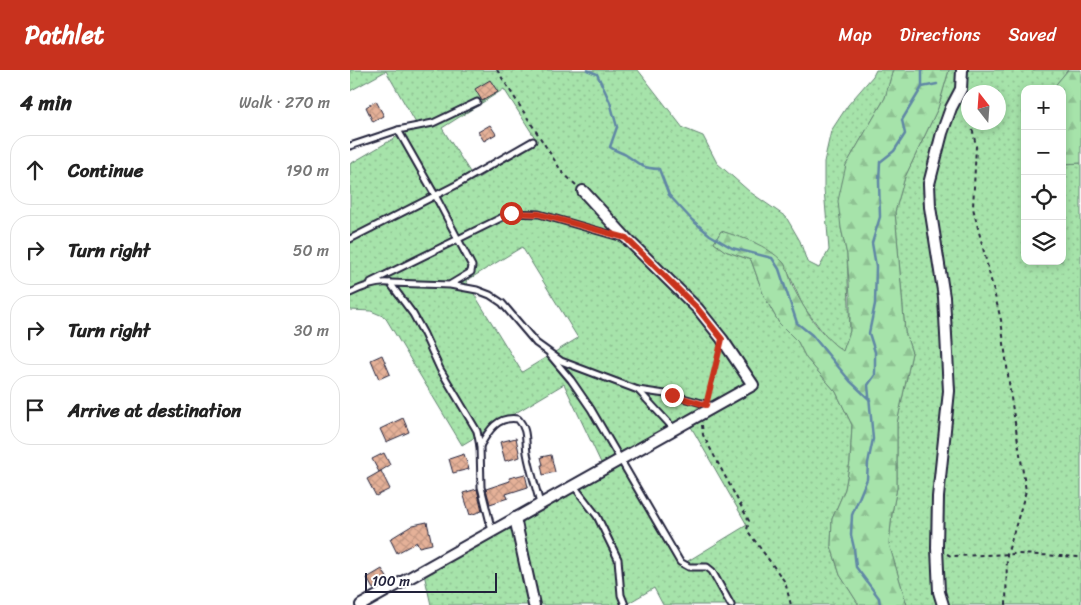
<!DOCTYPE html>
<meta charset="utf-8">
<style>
body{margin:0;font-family:Sriracha,sans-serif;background:#f6f6f6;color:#222}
.controls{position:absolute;right:15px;top:15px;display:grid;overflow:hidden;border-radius:10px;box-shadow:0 2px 8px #0003}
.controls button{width:45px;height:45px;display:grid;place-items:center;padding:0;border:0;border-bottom:1px solid #e0e0e0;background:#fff;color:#222;font:25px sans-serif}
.compass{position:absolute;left:611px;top:15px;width:45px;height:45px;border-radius:50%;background:#fff;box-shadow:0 2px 8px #0003;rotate:343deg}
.scale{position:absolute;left:15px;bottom:12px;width:132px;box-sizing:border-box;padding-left:5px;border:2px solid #22223b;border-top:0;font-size:14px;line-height:18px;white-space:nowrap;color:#22223b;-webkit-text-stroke:4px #fff;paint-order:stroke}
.stop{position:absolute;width:15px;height:15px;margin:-11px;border:4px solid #c8321e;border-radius:50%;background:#fff}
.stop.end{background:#c8321e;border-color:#fff;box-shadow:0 1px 5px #0008}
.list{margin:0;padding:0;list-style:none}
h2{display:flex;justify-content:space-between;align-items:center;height:65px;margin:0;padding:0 20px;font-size:21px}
h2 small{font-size:16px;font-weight:400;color:#767676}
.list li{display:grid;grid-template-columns:32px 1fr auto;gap:15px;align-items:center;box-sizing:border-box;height:70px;margin:0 10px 10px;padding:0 10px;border:1px solid #e0e0e0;border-radius:20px}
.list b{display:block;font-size:19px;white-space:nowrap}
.list em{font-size:16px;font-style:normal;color:#767676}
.icon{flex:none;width:28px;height:28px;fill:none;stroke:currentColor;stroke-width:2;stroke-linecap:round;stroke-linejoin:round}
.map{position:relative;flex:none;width:731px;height:535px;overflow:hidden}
header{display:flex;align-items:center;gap:30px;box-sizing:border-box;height:70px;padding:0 25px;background:#c8321e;color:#fff}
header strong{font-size:24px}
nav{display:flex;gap:28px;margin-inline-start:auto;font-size:18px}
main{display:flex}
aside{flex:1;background:#fff}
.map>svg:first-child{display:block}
.grass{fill:url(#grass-dots);stroke:#648272;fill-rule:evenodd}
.forest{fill:url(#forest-firs);stroke:#648272}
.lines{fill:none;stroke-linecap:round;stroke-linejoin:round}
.stream{stroke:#6087a5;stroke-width:2.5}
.building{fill:url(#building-cross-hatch);stroke:#22223b}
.lane-casing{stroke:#22223b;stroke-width:9}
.street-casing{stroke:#22223b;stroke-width:14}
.path{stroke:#22223b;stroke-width:2;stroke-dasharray:4 4;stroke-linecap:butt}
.lane{stroke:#fff;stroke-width:5}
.street{stroke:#fff;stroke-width:10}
.route{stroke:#c8321e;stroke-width:6}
</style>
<header>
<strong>Pathlet</strong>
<nav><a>Map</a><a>Directions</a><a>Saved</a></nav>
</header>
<main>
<aside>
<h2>4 min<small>Walk · 270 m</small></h2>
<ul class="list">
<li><svg class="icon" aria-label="ahead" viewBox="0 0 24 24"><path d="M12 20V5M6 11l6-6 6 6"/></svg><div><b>Continue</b></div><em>190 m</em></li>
<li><svg class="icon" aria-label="right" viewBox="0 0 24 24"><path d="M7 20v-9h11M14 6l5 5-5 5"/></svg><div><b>Turn right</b></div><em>50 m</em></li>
<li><svg class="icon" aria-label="right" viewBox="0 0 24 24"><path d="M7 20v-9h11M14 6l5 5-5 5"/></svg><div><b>Turn right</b></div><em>30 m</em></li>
<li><svg class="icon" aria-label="arrive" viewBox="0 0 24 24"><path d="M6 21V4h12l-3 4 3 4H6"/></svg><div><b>Arrive at destination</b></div></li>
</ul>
</aside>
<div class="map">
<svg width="731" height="535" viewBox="0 0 731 535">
<defs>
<pattern id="grass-dots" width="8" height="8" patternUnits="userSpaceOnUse" patternTransform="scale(1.25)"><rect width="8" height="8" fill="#a6e3aa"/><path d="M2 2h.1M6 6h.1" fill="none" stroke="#8fc293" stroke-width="1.8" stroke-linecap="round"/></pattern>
<pattern id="forest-firs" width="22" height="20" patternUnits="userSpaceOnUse" patternTransform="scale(1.25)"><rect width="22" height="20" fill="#a6e3aa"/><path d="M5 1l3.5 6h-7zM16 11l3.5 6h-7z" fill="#8fc293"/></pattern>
<pattern id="building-cross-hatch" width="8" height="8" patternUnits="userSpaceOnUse" patternTransform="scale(1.25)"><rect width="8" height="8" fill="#e5b198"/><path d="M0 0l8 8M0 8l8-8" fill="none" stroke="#c49884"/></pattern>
</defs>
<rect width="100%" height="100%" fill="#fff"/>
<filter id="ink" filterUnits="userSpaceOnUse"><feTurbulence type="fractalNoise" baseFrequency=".02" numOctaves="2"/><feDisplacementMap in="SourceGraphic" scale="10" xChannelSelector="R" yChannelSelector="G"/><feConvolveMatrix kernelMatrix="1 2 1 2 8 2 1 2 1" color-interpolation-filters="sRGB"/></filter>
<g filter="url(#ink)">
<g class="grass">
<path d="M 0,0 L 288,0 L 333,58 L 353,66 L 367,93 L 400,122 L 436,147 L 450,171 L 457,192 L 469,198 L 479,180 L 474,119 L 474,92 L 481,61 L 498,35 L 523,6 L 526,0 L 543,0 L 535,28 L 496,95 L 491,158 L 497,185 L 500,261 L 493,282 L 478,269 L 453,236 L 434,193 L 404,172 L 371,161 L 364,173 L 375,181 L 401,190 L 414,226 L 429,253 L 448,272 L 456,288 L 486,322 L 502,355 L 500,392 L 495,419 L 482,449 L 481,476 L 490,505 L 509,535 L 313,535 L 304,518 L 275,535 L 189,535 L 170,441 L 252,395 L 214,314 L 112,375 L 35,247 L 21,241 L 0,240 L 0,94 L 67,55 L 36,1 L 0,21 ZM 154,19 L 187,71 L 125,110 L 92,58 ZM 172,177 L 228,268 L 172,302 L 116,211 ZM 340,355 L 397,455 L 333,494 L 274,392 Z"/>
<path d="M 599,0 L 718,0 L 702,19 L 675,19 L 675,191 L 712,191 L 712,94 L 731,93 L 731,535 L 557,535 L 539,475 L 542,443 L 547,418 L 547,353 L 562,283 L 555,262 L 545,142 L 555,107 L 588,38 ZM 618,22 L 648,22 L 648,52 L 618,52 Z"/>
<path d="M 158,458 L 163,460 L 181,535 L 81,535 L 74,504 Z"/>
</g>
<g class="forest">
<path d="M 543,0 L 599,0 L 588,38 L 555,107 L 545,142 L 555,262 L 562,283 L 547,353 L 547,418 L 542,443 L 539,474 L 557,535 L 509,535 L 490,505 L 481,476 L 482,449 L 495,419 L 500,392 L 502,355 L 486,322 L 456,288 L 448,272 L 429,253 L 414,226 L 401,190 L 375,181 L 364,173 L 371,161 C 393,168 416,174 433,192 C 438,198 440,210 443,217 C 455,241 471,266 493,281 L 500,261 L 500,226 L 497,185 L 491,158 L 488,131 L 496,95 L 535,28 Z"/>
<path d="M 718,0 L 731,0 L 731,93 L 712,94 L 712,19 L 702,19 Z"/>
</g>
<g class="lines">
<g class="stream">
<path d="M 237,0 L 247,4 L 260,32 L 267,57 L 260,77 C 266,82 273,82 279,87 C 291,96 293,98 309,99 L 319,125 L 342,150 L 360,165 L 382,178 L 422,188 L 429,199 L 447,253 L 462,265 L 500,311 L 520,330"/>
<path d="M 572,17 L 587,14"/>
<path d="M 530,535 L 529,528 L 506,497 L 504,478 L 501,465 L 502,445 L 517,409 L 518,393 L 523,369 L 518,315 L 525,305 L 525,282 L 519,263 L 525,234 L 526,196 L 522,173 L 530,147 L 529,111 L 530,92 L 544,81 L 555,64 L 552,50 L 572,17 L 572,0"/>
</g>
</g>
<g class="building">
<path d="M 140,10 L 148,22 L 132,31 L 125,19 Z"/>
<path d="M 26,31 L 34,46 L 23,52 L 16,37 Z"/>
<path d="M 140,55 L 146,64 L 134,71 L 128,62 Z"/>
<path d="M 32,285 L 40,304 L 29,309 L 21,290 Z"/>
<path d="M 53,348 L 59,362 L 36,372 L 30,359 Z"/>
<path d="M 166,368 L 170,387 L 155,391 L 150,372 Z"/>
<path d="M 34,383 L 40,395 L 29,402 L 22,389 Z"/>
<path d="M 114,384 L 119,399 L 103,403 L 99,389 Z"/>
<path d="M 201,385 L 205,402 L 193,405 L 191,395 L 193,395 L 191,387 Z"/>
<path d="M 31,401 L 40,419 L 26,426 L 17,409 Z"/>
<path d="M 175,404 L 178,417 L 156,424 L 158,428 L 140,434 L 136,419 L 160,411 L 159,408 Z"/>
<path d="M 127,419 L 132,441 L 120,445 L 113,423 Z"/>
<path d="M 77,452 L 82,474 L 69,477 L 67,472 L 47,483 L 40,469 L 63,455 Z"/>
<path d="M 32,499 L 39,511 L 23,519 L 17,508 Z"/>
</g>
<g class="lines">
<defs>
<g id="lane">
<path d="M 48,60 L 85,125 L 122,196 L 121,202 L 101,214"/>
<path d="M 0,76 L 48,60 L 83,53 L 127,32"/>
<path d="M 0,169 L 106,115 L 183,71"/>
<path d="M 21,212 L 161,143 L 189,144 L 273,168"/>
<path d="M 40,213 L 100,215 L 127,220 L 140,225 L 152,233 L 186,273 L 211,291 L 288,320 L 322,325 L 363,336"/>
<path d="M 0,223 C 12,217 26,211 40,213 L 63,244 L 74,264 L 90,299 L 127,361 L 130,376 L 131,417 L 142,461"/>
<path d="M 200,285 L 221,310 L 241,339 L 330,492 L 339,497 L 357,497 L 362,501 L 381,535"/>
<path d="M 288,320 L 324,359"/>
<path d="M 130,376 C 139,360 147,346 168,349 C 178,360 175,369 177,383 C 180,400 186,417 190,434"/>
<path d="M 224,416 L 247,446 L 268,489 L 271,525 L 275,535"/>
</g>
<g id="street">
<path d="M 165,448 L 184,535"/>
<path d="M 11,535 L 403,315 L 372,269 L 348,239 L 276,168 L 233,121"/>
<path d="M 593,535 L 589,522 L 587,478 L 588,427 L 599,321 L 594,227 L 580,137 L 579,114 L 592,63 L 601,38 L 611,19 L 612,0"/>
</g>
</defs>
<use href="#lane" class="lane-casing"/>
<use href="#street" class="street-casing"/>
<g class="path">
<path d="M 147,0 L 212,102 L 226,115"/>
<path d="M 615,33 L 618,42"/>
<path d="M 621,52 L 626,76 L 623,138 L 651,250 L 661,328 L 676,421 L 657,485 L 656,535"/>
<path d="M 358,328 L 369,282"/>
<path d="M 352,355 L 353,365 L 399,451 L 397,460 L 435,512 L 441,535"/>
<path d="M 597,484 L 601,486 L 668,484 L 731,487"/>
</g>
<use href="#lane" class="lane"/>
<use href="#street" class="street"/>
</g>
</g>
<g class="lines" filter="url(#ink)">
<path class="route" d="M 161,143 L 189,144 L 276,168 L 348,239 L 372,269 L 356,335 L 322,325"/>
</g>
</svg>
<div class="controls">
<button>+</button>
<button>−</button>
<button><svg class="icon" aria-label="locate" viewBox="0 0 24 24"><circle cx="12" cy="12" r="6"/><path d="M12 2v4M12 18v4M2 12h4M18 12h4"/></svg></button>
<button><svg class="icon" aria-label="layers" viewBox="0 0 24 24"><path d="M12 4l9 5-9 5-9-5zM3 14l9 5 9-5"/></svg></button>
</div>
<svg class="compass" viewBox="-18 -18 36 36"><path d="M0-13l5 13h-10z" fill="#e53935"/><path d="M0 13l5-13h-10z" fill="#767676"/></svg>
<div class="scale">100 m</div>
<div class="stop" style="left:161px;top:143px"></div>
<div class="stop end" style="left:322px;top:325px"></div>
</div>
</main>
